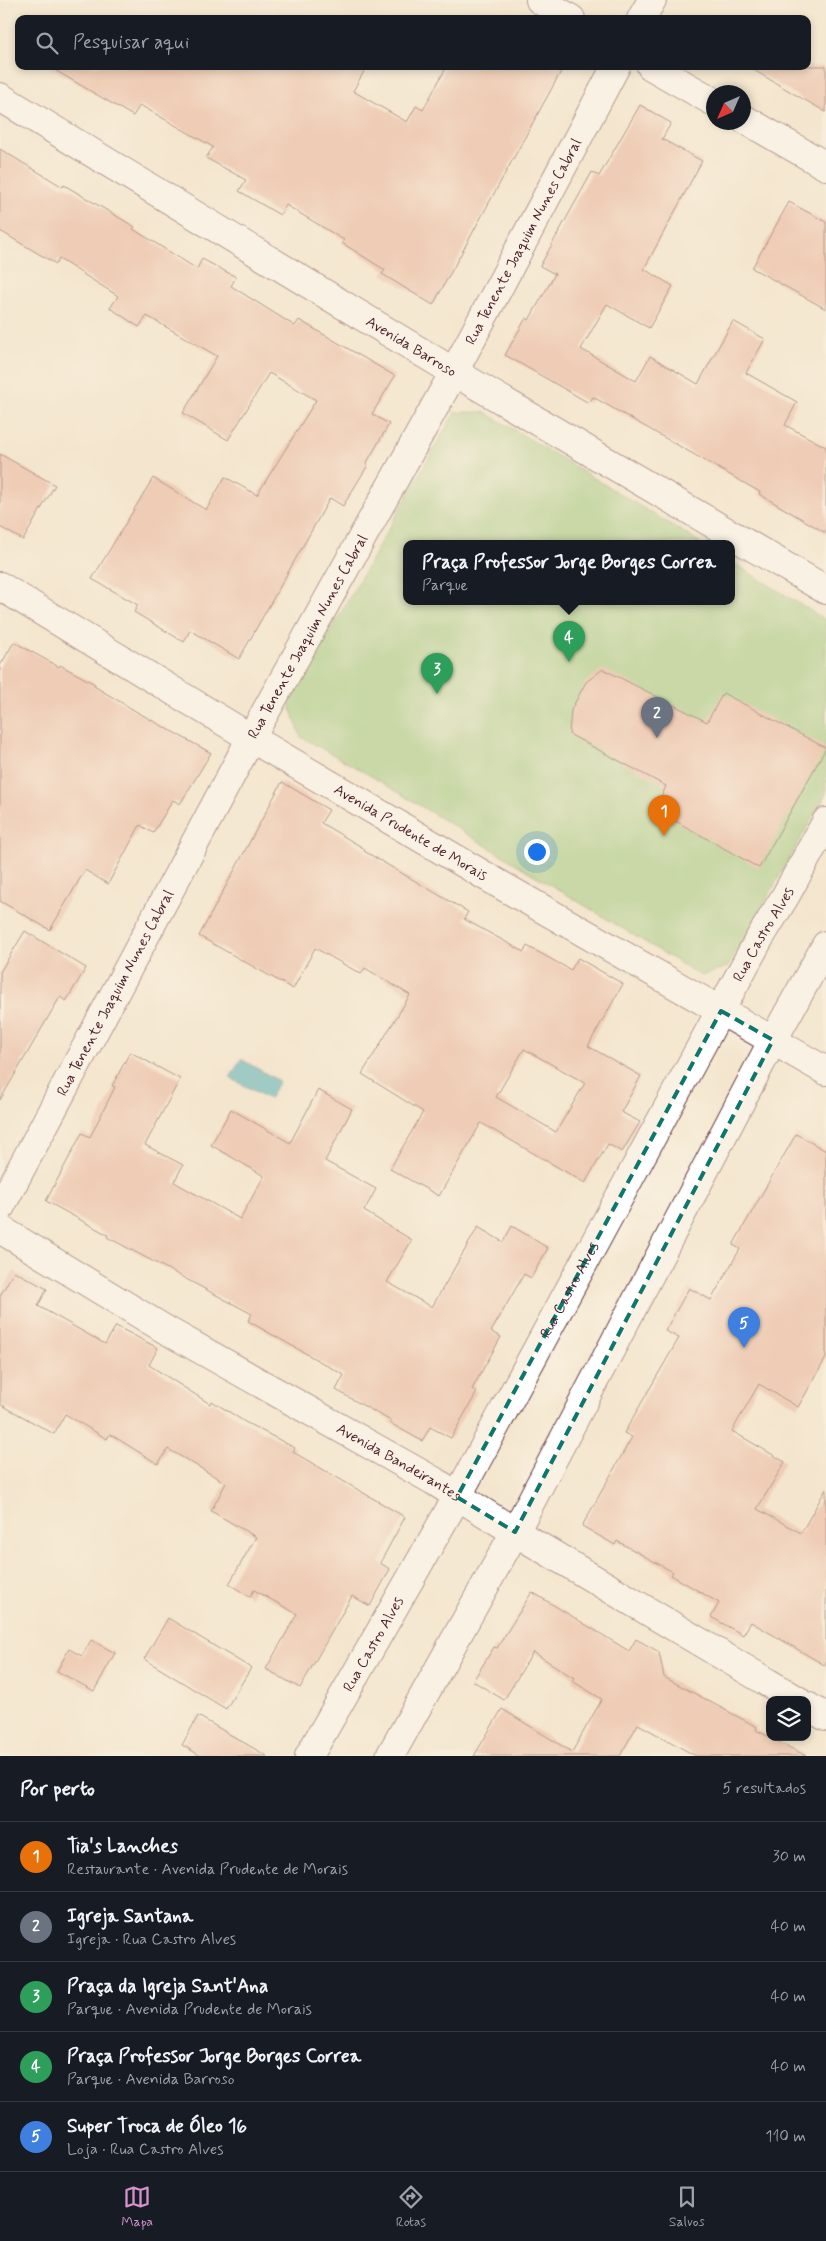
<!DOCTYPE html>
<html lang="pt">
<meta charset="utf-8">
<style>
body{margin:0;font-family:Mynerve,sans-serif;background:#20242c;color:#f1f3f6}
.controls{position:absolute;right:15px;bottom:15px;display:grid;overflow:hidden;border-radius:10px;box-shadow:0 2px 8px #0003}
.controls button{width:45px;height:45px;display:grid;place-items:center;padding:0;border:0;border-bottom:1px solid #363941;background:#171b24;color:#f1f3f6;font:25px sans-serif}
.compass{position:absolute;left:706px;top:85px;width:45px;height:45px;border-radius:50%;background:#171b24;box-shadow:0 2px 8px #0003;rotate:225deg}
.you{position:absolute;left:536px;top:851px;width:18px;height:18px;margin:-12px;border:4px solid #fff;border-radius:50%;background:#1a73e8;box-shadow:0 0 0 8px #1a73e833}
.badge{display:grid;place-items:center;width:32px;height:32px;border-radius:50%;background:#d690ce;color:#fff;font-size:16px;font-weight:700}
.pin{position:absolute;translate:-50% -41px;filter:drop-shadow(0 1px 2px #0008)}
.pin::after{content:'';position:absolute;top:26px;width:18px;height:15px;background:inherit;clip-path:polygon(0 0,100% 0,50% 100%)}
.popup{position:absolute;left:403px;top:540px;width:332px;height:65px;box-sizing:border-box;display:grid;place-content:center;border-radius:10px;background:#171b24;filter:drop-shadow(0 1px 4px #0005);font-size:16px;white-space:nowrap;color:#9ea1a6}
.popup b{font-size:19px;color:#f1f3f6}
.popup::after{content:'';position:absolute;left:50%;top:100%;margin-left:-10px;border:10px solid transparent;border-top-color:#171b24}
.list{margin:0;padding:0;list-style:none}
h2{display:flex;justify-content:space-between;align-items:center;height:65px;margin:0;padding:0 20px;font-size:21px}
h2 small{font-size:16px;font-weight:400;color:#9ea1a6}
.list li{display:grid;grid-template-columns:32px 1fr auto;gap:15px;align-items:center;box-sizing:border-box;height:70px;padding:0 20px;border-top:1px solid #363941}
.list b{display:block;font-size:19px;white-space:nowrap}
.list p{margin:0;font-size:16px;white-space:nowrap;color:#9ea1a6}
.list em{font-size:16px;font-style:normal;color:#9ea1a6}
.icon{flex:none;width:28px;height:28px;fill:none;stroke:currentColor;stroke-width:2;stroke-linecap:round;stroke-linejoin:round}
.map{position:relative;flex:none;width:826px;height:1756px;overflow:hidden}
.search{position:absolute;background:#171b24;box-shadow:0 2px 8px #0003;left:15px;right:15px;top:15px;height:55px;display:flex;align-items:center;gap:12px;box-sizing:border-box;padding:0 18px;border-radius:10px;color:#9ea1a6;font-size:19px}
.sheet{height:415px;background:#171b24}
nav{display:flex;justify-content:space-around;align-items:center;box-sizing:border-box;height:70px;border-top:1px solid #363941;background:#171b24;font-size:14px;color:#9ea1a6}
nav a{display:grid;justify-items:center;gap:2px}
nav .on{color:#d690ce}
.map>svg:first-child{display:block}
.green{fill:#94c777;stroke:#6f7351}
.water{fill:#3baab8;stroke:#426472}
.building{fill:#e8ad97;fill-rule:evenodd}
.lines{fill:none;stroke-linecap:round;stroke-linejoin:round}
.minor-casing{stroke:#643d43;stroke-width:30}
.major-casing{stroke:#643d43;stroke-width:30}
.minor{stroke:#fff;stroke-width:28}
.major{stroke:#fff;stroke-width:28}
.marked{fill:none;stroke:#0f766e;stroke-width:4;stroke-dasharray:10 6;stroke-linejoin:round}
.labels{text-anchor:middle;stroke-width:4.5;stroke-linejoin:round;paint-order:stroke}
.street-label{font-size:15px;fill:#4a1f2b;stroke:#fbf7ec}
</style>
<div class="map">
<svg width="826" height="1756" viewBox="0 0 826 1756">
<rect width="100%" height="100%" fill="#fbf7ec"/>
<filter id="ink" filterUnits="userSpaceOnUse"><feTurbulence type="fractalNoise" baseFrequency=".02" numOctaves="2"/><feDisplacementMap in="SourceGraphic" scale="10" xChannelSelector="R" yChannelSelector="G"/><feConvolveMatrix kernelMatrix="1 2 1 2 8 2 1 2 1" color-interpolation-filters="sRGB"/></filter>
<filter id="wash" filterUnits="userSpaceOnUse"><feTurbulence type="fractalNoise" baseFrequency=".0096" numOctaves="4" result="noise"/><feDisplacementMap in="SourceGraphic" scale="20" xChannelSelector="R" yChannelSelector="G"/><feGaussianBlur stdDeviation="1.12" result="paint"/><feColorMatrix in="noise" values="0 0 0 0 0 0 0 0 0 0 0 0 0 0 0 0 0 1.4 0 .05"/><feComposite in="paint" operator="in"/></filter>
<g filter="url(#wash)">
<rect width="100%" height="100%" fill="#f4e6ce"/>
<path class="green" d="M 455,412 L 485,412 L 701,543 L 406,543 L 406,601 L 732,601 L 732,562 L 826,620 L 826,794 L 728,967 L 701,976 L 366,773 L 301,737 L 289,704 Z"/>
<path class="water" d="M 241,1059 L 279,1081 L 269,1099 L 230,1078 Z"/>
<g id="blocks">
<g class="building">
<path d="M 48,66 L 367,66 L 353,91 L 407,122 L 416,106 L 423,110 L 447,66 L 564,66 L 433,305 L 382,274 L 385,270 L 342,243 L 344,240 L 286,205 L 280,215 L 239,191 L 246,180 L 206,158 L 213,147 L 140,105 L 133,116 Z"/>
<path d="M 747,66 L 826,66 L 826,112 L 796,95 Z"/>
<path d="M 640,105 L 671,123 L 662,139 L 702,161 L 644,269 L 673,286 L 649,328 L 607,304 L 581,349 L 636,381 L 650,356 L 698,384 L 733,321 L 765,339 L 746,373 L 797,402 L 785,425 L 826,447 L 826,533 L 759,494 L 760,492 L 593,397 L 589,403 L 505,355 L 526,318 L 529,320 L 555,274 L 540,266 L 592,172 L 599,176 Z"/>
<path d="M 0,149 L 63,187 L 64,185 L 135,227 L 133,229 L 197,269 L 202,259 L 236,277 L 231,286 L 295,326 L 299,320 L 395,376 L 372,414 L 389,424 L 366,464 L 368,465 L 343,506 L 330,498 L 239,659 L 190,630 L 184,642 L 134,612 L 138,605 L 92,579 L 153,478 L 206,510 L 225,477 L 257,495 L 316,400 L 269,373 L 228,440 L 183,413 L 217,356 L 147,316 L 139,327 L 110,308 L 118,296 L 59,259 L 56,264 L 0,231 Z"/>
<path d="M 789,202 L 826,222 L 826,309 L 752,268 Z"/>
<path d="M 0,454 L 55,485 L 23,540 L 0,527 Z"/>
<path d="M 14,642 L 59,667 L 60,665 L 95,684 L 94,686 L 137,712 L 211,753 L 180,804 L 173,800 L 153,833 L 140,825 L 108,884 L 85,870 L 50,930 L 0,901 L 0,666 Z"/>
<path d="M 603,669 L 707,722 L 723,693 L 826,748 L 759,868 L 656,810 L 666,786 L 569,734 L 571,710 L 586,682 Z"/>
<path d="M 282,782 L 329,810 L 321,823 L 365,849 L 364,851 L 468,912 L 464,919 L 524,952 L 527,946 L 571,970 L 578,958 L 623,984 L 588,1046 L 641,1076 L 621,1112 L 640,1122 L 622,1152 L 608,1144 L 585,1183 L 481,1123 L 439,1196 L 390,1169 L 423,1112 L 362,1074 L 410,995 L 365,968 L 361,974 L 315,948 L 293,989 L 199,936 ZM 524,1049 L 585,1083 L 556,1132 L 496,1097 Z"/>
<path d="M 25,931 L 86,968 L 66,1001 L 60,997 L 0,1100 L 0,972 Z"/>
<path d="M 130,1052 L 180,1079 L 145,1145 L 183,1165 L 174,1182 L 240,1219 L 264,1176 L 211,1145 L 231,1109 L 290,1143 L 318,1090 L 352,1109 L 325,1161 L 376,1189 L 364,1211 L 412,1240 L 387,1282 L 432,1307 L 478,1227 L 503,1242 L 512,1226 L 548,1248 L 531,1278 L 524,1274 L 491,1332 L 501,1337 L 472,1389 L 477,1392 L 451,1438 L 430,1427 L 422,1441 L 390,1423 L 391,1421 L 336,1390 L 344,1375 L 248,1321 L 252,1314 L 107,1237 L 108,1235 L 46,1201 L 82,1133 L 90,1137 L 115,1087 L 112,1086 Z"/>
<path d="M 796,1134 L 826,1151 L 826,1358 L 798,1407 L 759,1384 L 732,1431 L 785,1462 L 757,1509 L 801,1533 L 826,1489 L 826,1666 L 751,1622 L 743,1635 L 711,1617 L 719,1603 L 671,1575 L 673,1572 L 617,1541 L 615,1545 L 582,1526 L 632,1437 L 624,1433 L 679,1338 L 665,1331 L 689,1288 L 711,1300 L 740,1249 L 733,1245 Z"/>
<path d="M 14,1271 L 47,1289 L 38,1306 L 105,1344 L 116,1326 L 158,1348 L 149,1365 L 210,1404 L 212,1401 L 245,1422 L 295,1448 L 293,1452 L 405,1517 L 380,1563 L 390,1569 L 370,1606 L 352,1596 L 300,1688 L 266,1669 L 297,1614 L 254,1590 L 250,1597 L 229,1584 L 256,1537 L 211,1511 L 226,1483 L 168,1449 L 158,1464 L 110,1434 L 107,1439 L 65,1414 L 54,1434 L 0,1404 L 0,1296 Z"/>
<path d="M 532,1592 L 629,1651 L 636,1639 L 659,1652 L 664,1677 L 757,1727 L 756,1730 L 806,1756 L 696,1756 L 638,1724 L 620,1756 L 474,1756 L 502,1709 L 572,1752 L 602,1699 L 572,1681 L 574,1678 L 533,1652 L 504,1700 L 473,1681 L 494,1647 L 497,1648 Z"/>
<path d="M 168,1618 L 251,1668 L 226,1709 L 144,1659 Z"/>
<path d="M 91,1640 L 115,1653 L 94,1691 L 57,1671 L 69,1649 L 82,1656 Z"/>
<path d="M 198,1716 L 267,1756 L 201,1756 L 182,1745 Z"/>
</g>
</g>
</g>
<g filter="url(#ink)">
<use href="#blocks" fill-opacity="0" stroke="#643d43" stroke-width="1"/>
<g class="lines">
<defs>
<g id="minor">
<path d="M 540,0 L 571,19"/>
<path d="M 641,19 L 652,0"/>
<path d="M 651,66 L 714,102"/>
<path id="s1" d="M 0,97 L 454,372 L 826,590"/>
<path d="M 744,119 L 826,166"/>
<path id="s2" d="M 0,586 L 251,738 L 499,884 L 826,1071"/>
<path id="s3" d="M 0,1208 L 251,738 L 454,372 L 616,66"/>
<path id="s4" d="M 0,1229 L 166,1330 L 434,1481 L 515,1532 L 797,1700"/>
<path d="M 807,1706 L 826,1717"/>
</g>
<g id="major">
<path id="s5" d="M 309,1756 L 457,1497 L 758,941 L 786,895 L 826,822"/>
<path d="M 390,1756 L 515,1532 L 773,1040 L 826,945"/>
</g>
</defs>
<use href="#minor" class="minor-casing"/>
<use href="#major" class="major-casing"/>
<use href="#minor" class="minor"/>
<use href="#major" class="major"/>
</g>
</g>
<path d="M0 0H826V1756H0ZM 721,1011 L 773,1040 L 515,1532 L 457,1497 Z" fill="#f4e6ce" fill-opacity=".55" fill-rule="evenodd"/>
<path class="marked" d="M 721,1011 L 773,1040 L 515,1532 L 457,1497 Z"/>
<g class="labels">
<g class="street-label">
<text dy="5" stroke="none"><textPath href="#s3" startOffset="1099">Rua Tenente Joaquim Nunes Cabral</textPath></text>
<text dy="5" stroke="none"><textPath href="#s1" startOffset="481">Avenida Barroso</textPath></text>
<text dy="5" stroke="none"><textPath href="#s3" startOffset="649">Rua Tenente Joaquim Nunes Cabral</textPath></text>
<text dy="5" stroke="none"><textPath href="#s2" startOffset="479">Avenida Prudente de Morais</textPath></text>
<text dy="5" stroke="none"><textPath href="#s5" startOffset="939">Rua Castro Alves</textPath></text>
<text dy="5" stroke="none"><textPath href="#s3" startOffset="244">Rua Tenente Joaquim Nunes Cabral</textPath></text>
<text dy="5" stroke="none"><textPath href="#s5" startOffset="534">Rua Castro Alves</textPath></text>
<text dy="5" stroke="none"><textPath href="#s4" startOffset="462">Avenida Bandeirantes</textPath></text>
<text dy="5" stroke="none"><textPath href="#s5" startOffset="129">Rua Castro Alves</textPath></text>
</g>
</g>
</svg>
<div class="controls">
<button><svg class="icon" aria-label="layers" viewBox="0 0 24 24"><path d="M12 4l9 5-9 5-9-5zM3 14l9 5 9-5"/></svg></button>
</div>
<svg class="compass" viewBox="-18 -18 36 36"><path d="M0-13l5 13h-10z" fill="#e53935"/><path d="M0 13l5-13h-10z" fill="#9ea1a6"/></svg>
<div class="you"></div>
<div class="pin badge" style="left:664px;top:836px;background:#e8710a">1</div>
<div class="pin badge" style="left:657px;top:738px;background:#6b7280">2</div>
<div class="pin badge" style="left:437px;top:694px;background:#2e9e5b">3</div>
<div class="pin badge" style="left:569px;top:662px;background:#2e9e5b">4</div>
<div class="popup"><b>Praça Professor Jorge Borges Correa</b>Parque</div>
<div class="pin badge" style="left:744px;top:1348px;background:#3f7fe0">5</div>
<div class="search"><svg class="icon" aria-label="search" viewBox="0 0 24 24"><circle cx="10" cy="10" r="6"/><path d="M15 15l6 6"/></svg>Pesquisar aqui</div>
</div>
<section class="sheet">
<h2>Por perto<small>5 resultados</small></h2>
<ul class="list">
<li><span class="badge" style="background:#e8710a">1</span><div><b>Tia's Lanches</b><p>Restaurante · Avenida Prudente de Morais</p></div><em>30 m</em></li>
<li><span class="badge" style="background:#6b7280">2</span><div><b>Igreja Santana</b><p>Igreja · Rua Castro Alves</p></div><em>40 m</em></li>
<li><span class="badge" style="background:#2e9e5b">3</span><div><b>Praça da Igreja Sant'Ana</b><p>Parque · Avenida Prudente de Morais</p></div><em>40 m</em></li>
<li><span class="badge" style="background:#2e9e5b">4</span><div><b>Praça Professor Jorge Borges Correa</b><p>Parque · Avenida Barroso</p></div><em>40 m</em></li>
<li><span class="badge" style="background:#3f7fe0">5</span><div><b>Super Troca de Óleo 16</b><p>Loja · Rua Castro Alves</p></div><em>110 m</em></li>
</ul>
</section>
<nav>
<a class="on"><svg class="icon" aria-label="map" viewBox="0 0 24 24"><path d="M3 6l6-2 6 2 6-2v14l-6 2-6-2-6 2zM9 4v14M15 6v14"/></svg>Mapa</a>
<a><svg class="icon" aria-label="directions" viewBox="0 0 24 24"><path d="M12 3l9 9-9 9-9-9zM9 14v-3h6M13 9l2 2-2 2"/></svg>Rotas</a>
<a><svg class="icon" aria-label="saved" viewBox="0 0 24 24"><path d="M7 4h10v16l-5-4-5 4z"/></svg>Salvos</a>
</nav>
